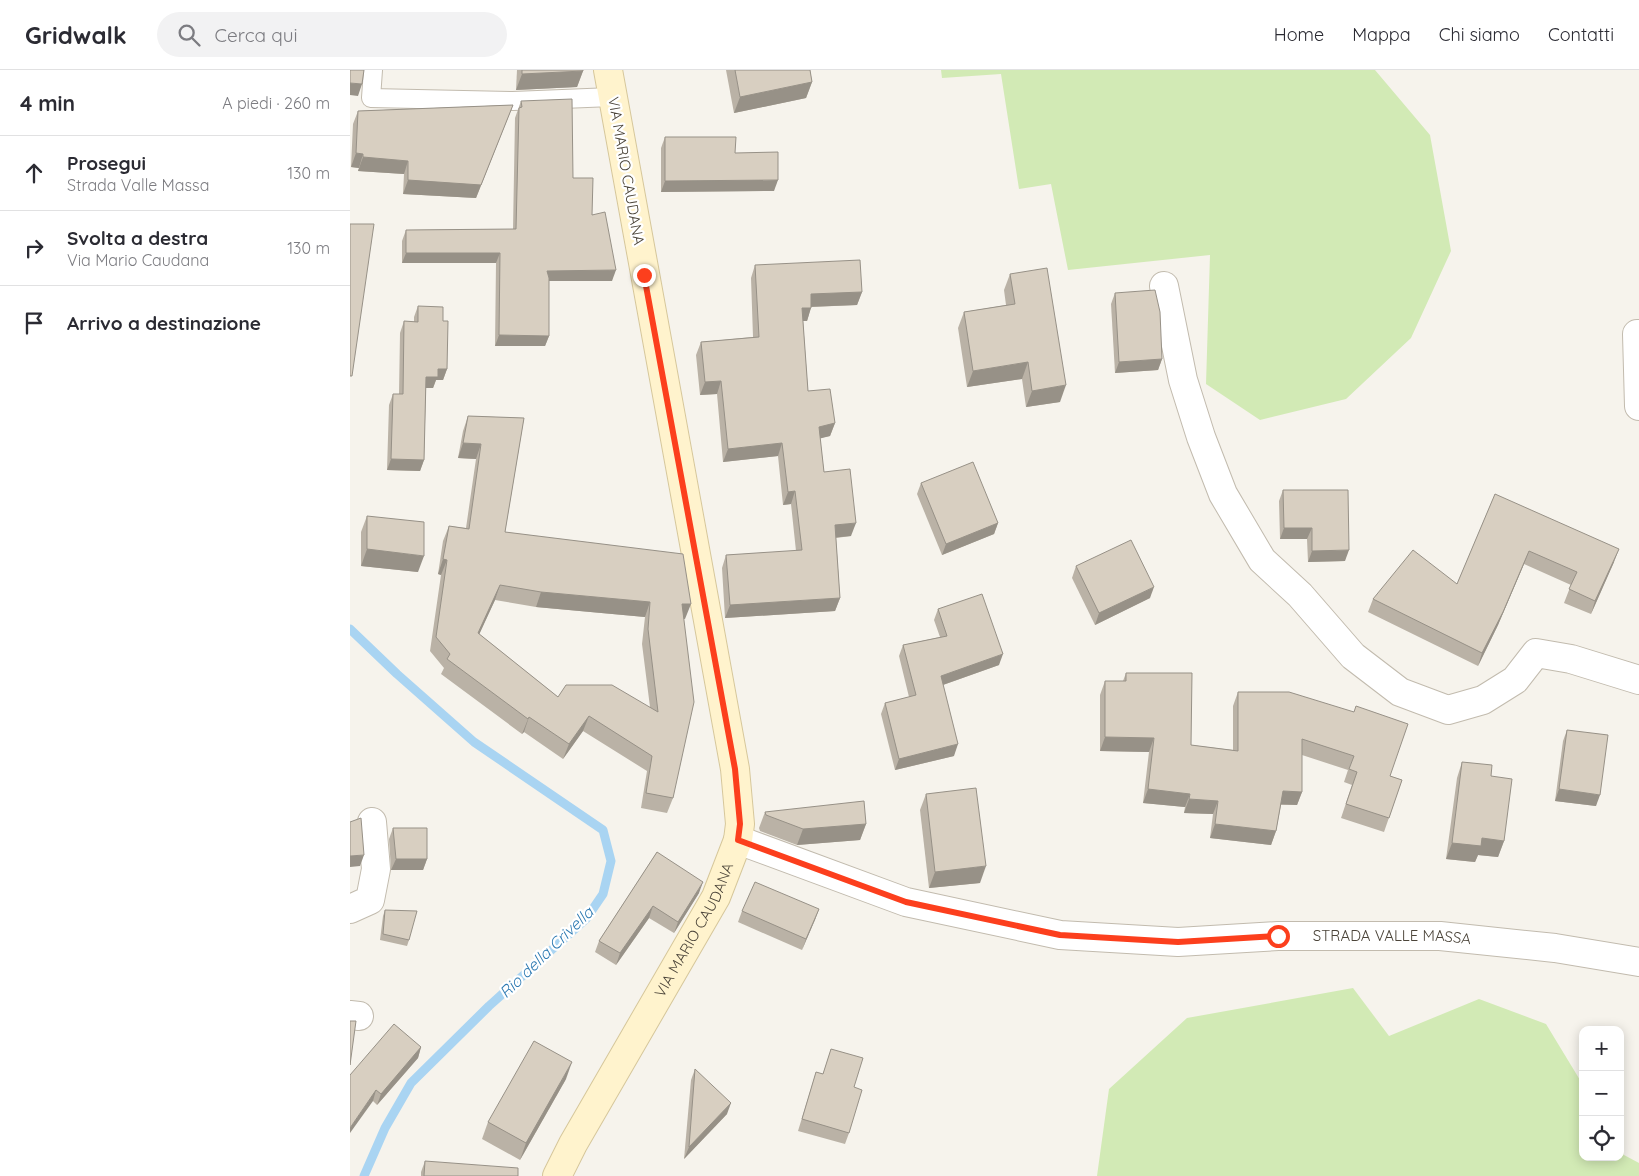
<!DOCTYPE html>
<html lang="it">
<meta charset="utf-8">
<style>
body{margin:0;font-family:Quicksand,sans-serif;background:#f2f2f3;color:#2b2b33}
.controls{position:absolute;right:15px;bottom:15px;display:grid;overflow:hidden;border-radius:10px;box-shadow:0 2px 12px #0003}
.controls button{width:45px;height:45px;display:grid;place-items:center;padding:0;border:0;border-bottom:1px solid #e1e1e2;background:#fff;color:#2b2b33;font:25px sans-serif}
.stop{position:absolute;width:15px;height:15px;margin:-11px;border:4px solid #fc3f1d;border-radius:50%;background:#fff}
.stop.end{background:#fc3f1d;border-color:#fff;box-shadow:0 1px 5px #0008}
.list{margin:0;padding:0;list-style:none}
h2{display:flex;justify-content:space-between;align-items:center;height:65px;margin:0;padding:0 20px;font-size:21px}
h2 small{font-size:16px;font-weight:400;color:#7c7c81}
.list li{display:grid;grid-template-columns:32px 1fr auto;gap:15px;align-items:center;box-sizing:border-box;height:75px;padding:0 20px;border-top:1px solid #e1e1e2}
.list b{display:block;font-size:19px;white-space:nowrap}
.list p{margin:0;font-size:16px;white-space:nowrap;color:#7c7c81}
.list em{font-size:16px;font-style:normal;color:#7c7c81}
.icon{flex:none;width:28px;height:28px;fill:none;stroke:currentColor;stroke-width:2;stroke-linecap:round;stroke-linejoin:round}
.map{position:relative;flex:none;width:1289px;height:1106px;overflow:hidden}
header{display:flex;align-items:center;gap:30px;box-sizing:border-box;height:70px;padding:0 25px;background:#fff;border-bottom:1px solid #e1e1e2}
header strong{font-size:24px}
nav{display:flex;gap:28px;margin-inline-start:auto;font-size:18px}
.search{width:350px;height:45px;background:#f2f2f3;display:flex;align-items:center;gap:12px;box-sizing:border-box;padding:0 18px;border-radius:28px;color:#7c7c81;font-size:19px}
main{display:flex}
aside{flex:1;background:#fff}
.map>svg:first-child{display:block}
.green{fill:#d2eab5}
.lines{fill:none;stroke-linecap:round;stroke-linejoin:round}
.stream{stroke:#a9d4f2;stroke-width:9}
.service-casing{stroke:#c2bbae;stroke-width:20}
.minor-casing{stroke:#c2bbae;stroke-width:30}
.secondary-casing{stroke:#d6c79b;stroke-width:30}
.service{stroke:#fff;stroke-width:18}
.minor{stroke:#fff;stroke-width:28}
.secondary{stroke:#fff3cd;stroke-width:28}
.wall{fill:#bab2a6;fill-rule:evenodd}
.shaded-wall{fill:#979187}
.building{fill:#d8cfc1;stroke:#979187;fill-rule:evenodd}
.route{stroke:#fc3f1d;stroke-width:6}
.labels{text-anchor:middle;stroke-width:4.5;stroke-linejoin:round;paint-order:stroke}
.street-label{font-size:15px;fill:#4b4439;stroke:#fff}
.water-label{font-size:16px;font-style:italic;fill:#2e7ab2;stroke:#fff}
</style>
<header>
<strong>Gridwalk</strong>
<div class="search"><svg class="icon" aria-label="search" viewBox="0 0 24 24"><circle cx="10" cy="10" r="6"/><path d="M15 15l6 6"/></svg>Cerca qui</div>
<nav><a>Home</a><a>Mappa</a><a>Chi siamo</a><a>Contatti</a></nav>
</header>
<main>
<aside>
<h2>4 min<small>A piedi · 260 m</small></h2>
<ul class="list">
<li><svg class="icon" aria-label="ahead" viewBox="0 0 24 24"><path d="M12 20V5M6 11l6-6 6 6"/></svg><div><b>Prosegui</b><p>Strada Valle Massa</p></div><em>130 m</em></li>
<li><svg class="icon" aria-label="right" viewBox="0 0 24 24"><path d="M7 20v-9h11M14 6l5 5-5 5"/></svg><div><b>Svolta a destra</b><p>Via Mario Caudana</p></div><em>130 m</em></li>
<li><svg class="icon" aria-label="arrive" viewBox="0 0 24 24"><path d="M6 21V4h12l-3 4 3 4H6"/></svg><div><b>Arrivo a destinazione</b></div></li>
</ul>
</aside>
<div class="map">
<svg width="1289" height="1106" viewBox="0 0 1289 1106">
<rect width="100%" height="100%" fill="#f6f3ec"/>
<g class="green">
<path d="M 591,0 L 1025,0 L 1080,65 L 1101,181 L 1061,268 L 996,329 L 910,350 L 856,314 L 860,185 L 718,200 L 701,114 L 669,119 L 651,4 L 592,8 Z"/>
<path d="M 1003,918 L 1039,966 L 1129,929 L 1196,954 L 1233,1015 L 1233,1087 L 1270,1087 L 1270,1078 L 1274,1085 L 1289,1093 L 1289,1106 L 747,1106 L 759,1019 L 837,948 Z"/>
</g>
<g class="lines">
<path class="stream" d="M 0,559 L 47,604 L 124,672 L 253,760 L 261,791 L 253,824 L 236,849 L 139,936 L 61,1013 L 35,1058 L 14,1106"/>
<defs>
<path id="service" d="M 23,0 L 21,28 L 163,31 L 262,27"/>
<g id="minor">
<path d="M 814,216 L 833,310 L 851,367 L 873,424 L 912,490 L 950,525 L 1003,586 L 1050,622 L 1098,640 L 1133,630 L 1165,610 L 1186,583 L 1221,589 L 1289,610"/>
<path d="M 1289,264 L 1287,264 L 1289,336"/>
<path id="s1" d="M 388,770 L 556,832 L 710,865 L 828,872 L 928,866 L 1090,866 L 1205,878 L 1289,892"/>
<path d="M 0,839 L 20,830 L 26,799 L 22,752"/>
<path d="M 0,945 L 9,946"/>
</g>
<g id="secondary">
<path id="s2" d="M 207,1106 L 223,1074 L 366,827 L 388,770 L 390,754 L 385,699 L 258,0"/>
</g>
</defs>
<use href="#service" class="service-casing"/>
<use href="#minor" class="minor-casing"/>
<use href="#secondary" class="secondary-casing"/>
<use href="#service" class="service"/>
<use href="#minor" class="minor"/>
<use href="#secondary" class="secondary"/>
</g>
<g class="wall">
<path d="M 167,0 L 233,0 L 233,1 L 227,17 L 166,20 Z"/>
<path d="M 376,0 L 460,0 L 462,12 L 456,28 L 384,43 Z"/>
<path d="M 171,31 L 223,108 L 242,145 L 262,211 L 199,211 L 199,266 L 195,276 L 145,276 L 146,193 L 52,193 L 52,171 L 56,160 L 163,159 L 165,48 Z"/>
<path d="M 163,35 L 126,128 L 53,124 L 54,104 L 8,101 L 9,98 L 1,97 L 3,54 L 8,41 Z"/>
<path d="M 315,67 L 385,83 L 424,121 L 311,122 L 311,78 Z"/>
<path d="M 405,195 L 512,222 L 507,235 L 461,237 L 457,251 L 453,251 L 458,321 L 485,353 L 480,366 L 470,368 L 474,402 L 501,466 L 486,468 L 490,528 L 485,541 L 375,548 L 372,498 L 376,485 L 446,481 L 441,434 L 433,435 L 428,386 L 373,392 L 367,324 L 350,325 L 346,285 L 351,272 L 403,267 L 401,208 Z"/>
<path d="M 660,204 L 710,332 L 676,337 L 672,309 L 617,317 L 608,258 L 614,242 L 656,235 L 654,220 Z"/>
<path d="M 765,223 L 812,289 L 808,300 L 765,303 L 761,234 Z"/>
<path d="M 68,236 L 93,251 L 97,299 L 93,310 L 86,310 L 83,318 L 76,318 L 74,390 L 70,401 L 37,400 L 39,335 L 43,324 L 49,324 L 50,263 L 54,251 L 64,252 L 64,247 Z"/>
<path d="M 118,346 L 174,348 L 155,462 L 335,549 L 333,549 L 323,728 L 317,743 L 291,738 L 297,701 L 233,661 L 213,689 L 174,662 L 172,664 L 91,604 L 94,598 L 80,581 L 91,505 L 88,504 L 93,471 L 99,456 L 116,458 L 126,389 L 108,388 L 113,361 ZM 145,530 L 186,537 L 295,547 L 292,574 L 300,637 L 208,627 L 129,564 Z"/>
<path d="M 571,413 L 648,453 L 644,464 L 592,485 L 567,424 Z"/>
<path d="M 933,420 L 995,491 L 958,492 L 957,469 L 930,469 L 929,431 Z"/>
<path d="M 1145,424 L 1264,492 L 1241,544 L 1214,533 L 1221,515 L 1174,494 L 1148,555 L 1128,596 L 1018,542 L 1023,529 L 1107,514 Z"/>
<path d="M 17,446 L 68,502 L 11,496 L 11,462 Z"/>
<path d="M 726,496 L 800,528 L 745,555 L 722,508 Z"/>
<path d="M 588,539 L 649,595 L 593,615 L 604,686 L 545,700 L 531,644 L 535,633 L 559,627 L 549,586 L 553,575 L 590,567 L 584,550 Z"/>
<path d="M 776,603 L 841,675 L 883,680 L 883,636 L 888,622 L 1040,706 L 1052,710 L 1034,762 L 991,748 L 1002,715 L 994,712 L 998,700 L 952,685 L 952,722 L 947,735 L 931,735 L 926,761 L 921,775 L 860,768 L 863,744 L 834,743 L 835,737 L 793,733 L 799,682 L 750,681 L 750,625 L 755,611 L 773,611 Z"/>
<path d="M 1217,660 L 1246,736 L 1205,731 L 1213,671 Z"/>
<path d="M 1112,692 L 1141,706 L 1154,771 L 1148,787 L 1128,785 L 1125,792 L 1096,789 L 1107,708 Z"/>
<path d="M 576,724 L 630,813 L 579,818 L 570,740 Z"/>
<path d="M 415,742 L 516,754 L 510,770 L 447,775 L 410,761 L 409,758 Z"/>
<path d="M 43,758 L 77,789 L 73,800 L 41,800 L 39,769 Z"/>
<path d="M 307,782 L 349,823 L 324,863 L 299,848 L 266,895 L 245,882 L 249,871 Z"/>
<path d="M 469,839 L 452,880 L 388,852 L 392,841 Z"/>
<path d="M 35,840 L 59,870 L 57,876 L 30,870 L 33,846 Z"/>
<path d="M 71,977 L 68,988 L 27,1035 L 23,1031 L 0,1005 Z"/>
<path d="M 481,979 L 504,1017 L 499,1063 L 495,1074 L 448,1061 L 466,1002 L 473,1004 Z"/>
<path d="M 345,999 L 377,1044 L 334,1089 L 341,1010 Z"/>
<path d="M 216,1009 L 170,1090 L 132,1069 L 138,1052 Z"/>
<path d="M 75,1091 L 168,1106 L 71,1106 L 71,1102 Z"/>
</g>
<g class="shaded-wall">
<path d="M 233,1 L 227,17 L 166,20 L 172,4 Z"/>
<path d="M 462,12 L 456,28 L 384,43 L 390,27 Z"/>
<path d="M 0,13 L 12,14 L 8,26 L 0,25 Z"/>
<path d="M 163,35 L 126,128 L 53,124 L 58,110 Z"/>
<path d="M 6,83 L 13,84 L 9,98 L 1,97 Z"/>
<path d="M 13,87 L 58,91 L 54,104 L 8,101 Z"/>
<path d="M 428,110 L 424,121 L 311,122 L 315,111 Z"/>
<path d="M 56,183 L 150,183 L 146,193 L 52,193 Z"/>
<path d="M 266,200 L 262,211 L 193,211 L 197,201 Z"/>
<path d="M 512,222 L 507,235 L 456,237 L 461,224 Z"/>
<path d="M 452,238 L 461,238 L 457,251 L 448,251 Z"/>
<path d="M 149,265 L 199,266 L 195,276 L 145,276 Z"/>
<path d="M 812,289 L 808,300 L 765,303 L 769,292 Z"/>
<path d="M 678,292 L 672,309 L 617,317 L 623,301 Z"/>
<path d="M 88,299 L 97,299 L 93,310 L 86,310 L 83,318 L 72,318 L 76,307 Z"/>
<path d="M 371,311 L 367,324 L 350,325 L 355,312 Z"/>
<path d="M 716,315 L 710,332 L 676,337 L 682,321 Z"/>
<path d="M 485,353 L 480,366 L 464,370 L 469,357 Z"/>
<path d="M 113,373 L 131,374 L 126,389 L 108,388 Z"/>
<path d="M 432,373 L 428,386 L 373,392 L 378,379 Z"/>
<path d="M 41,389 L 74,390 L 70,401 L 37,400 Z"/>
<path d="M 445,421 L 441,434 L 433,435 L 438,422 Z"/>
<path d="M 506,453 L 501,466 L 480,468 L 485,455 Z"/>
<path d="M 648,453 L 644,464 L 592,485 L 596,474 Z"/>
<path d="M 934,458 L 962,458 L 957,469 L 930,469 Z"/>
<path d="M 17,479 L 74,486 L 68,502 L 11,496 Z"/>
<path d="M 1269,479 L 1264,492 L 1241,544 L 1245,531 Z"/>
<path d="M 999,480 L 995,491 L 958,492 L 962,481 Z"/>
<path d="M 1179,481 L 1174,494 L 1148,555 L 1128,596 L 1132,583 Z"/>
<path d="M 93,489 L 97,490 L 91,505 L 88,504 Z"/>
<path d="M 150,515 L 145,530 L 123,578 L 128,563 Z"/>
<path d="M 804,517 L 800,528 L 745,555 L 749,543 Z"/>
<path d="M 191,522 L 300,532 L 295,547 L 186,537 Z"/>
<path d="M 490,528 L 485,541 L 375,548 L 380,535 Z"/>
<path d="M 332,534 L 341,534 L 335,549 L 326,548 Z"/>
<path d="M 653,584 L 649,595 L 587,617 L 591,606 Z"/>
<path d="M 239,646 L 233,661 L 213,689 L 219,674 Z"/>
<path d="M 179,647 L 174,662 L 172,664 L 178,649 Z"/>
<path d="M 755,667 L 804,668 L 799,682 L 750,681 Z"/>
<path d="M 608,674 L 604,686 L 545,700 L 549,689 Z"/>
<path d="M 798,719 L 840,724 L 835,737 L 793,733 Z"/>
<path d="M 1209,719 L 1250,725 L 1246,736 L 1205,731 Z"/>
<path d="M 933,721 L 952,722 L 947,735 L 928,734 Z"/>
<path d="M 839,729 L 868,731 L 863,744 L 834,743 Z"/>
<path d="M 516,754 L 510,770 L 447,775 L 453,759 Z"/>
<path d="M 865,754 L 926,761 L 921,775 L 860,768 Z"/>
<path d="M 1132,768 L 1154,771 L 1148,787 L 1128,785 L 1125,792 L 1096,789 L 1102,773 Z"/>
<path d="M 14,785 L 10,796 L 0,797 L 0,786 Z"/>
<path d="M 46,789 L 77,789 L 73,800 L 41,800 Z"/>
<path d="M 636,796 L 630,813 L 579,818 L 585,802 Z"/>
<path d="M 353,812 L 349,823 L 324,863 L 328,852 Z"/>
<path d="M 303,836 L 299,848 L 266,895 L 270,883 Z"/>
<path d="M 469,839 L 465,850 L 452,880 L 456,869 Z"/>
<path d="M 71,977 L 68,988 L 27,1035 L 31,1024 Z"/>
<path d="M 222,992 L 216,1009 L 170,1090 L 176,1073 Z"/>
<path d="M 26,1020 L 23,1031 L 0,1063 L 0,1058 Z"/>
<path d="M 381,1033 L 377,1044 L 334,1089 L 339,1077 Z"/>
</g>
<g class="building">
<path d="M 0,0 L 14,0 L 12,14 L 0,13 Z"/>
<path d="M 172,0 L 233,0 L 233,1 L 172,4 Z"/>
<path d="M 385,0 L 460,0 L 462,12 L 390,27 Z"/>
<path d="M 222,29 L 223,108 L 243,108 L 242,145 L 255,142 L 266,200 L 197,201 L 199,208 L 199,266 L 149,265 L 150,183 L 56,183 L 56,160 L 166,159 L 169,38 L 172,37 L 171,31 Z"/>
<path d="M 163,35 L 131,115 L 58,110 L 58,91 L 13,87 L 13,84 L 6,83 L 8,41 Z"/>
<path d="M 315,67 L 386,67 L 385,83 L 428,82 L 428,110 L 315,111 Z"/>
<path d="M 0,154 L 24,154 L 2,306 L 0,306 Z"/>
<path d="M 510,190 L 512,222 L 461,224 L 461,238 L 452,238 L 458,321 L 480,319 L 485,353 L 469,357 L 474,402 L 500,399 L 506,453 L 485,455 L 490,528 L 380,535 L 376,485 L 452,480 L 445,421 L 438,422 L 432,373 L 378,379 L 371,311 L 355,312 L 351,272 L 409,267 L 405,195 Z"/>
<path d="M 697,198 L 716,315 L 682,321 L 678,292 L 623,301 L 614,242 L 665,234 L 660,204 Z"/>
<path d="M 805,220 L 810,242 L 812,289 L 769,292 L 765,223 Z"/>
<path d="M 68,236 L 93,237 L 93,251 L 98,251 L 97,299 L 88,299 L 88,307 L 76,307 L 74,390 L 41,389 L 43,324 L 53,324 L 54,251 L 68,252 Z"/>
<path d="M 118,346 L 174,348 L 155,462 L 333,484 L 341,534 L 332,534 L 344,632 L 323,728 L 296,723 L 302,686 L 239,646 L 219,674 L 179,647 L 178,649 L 97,589 L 100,584 L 86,567 L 97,490 L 93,489 L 99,456 L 119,459 L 131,374 L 113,373 ZM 150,515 L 191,522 L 300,532 L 298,559 L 308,642 L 262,615 L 216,615 L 208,627 L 128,563 Z"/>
<path d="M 623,392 L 648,453 L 596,474 L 571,413 Z"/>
<path d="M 933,420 L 998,420 L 999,480 L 962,481 L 962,458 L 934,458 Z"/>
<path d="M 1145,424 L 1269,479 L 1245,531 L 1219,519 L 1227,502 L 1179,481 L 1153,542 L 1132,583 L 1023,529 L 1063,480 L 1107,514 Z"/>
<path d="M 17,446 L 74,452 L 74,486 L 17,479 Z"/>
<path d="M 781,470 L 804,517 L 749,543 L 726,496 Z"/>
<path d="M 632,524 L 653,584 L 591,606 L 608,674 L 549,689 L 535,633 L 566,625 L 553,575 L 597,566 L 588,539 Z"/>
<path d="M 776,603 L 842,603 L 841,675 L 888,681 L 888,622 L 939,622 L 1004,642 L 1006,636 L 1058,654 L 1040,706 L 1052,710 L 1039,748 L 996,734 L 1007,702 L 999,699 L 1004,686 L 952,669 L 952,722 L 933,721 L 926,761 L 865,754 L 868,731 L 839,729 L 840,724 L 798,719 L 804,668 L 755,667 L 755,611 L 776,611 Z"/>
<path d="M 1217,660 L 1258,665 L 1250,725 L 1209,719 Z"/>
<path d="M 1112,692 L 1142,695 L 1141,706 L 1162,709 L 1154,771 L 1132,768 L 1131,776 L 1102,773 Z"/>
<path d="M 626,718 L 636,796 L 585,802 L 576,724 Z"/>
<path d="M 514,731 L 516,754 L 453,759 L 416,745 L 415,742 Z"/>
<path d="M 11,748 L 14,785 L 0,786 L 0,752 Z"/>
<path d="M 43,758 L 77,758 L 77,789 L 46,789 Z"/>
<path d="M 307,782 L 353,812 L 328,852 L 303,836 L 270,883 L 249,871 Z"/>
<path d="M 405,812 L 469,839 L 456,869 L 392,841 Z"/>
<path d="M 35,840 L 67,841 L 59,870 L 33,864 Z"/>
<path d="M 0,951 L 6,951 L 0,995 Z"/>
<path d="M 44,954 L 71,977 L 31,1024 L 26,1020 L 0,1058 L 0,1005 Z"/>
<path d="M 184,971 L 222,992 L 176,1073 L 138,1052 Z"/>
<path d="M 481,979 L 513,988 L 504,1017 L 512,1020 L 499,1063 L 452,1049 L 466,1002 L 473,1004 Z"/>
<path d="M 345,999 L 381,1033 L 339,1077 Z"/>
<path d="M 75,1091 L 168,1098 L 168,1106 L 74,1106 Z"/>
</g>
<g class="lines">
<path class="route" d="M 294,205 L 385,699 L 390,754 L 388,770 L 556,832 L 710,865 L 828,872 L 928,866"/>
</g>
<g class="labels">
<g class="street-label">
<text transform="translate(276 101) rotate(80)" y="5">VIA MARIO CAUDANA</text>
<text dy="5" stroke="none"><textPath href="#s2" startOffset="282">VIA MARIO CAUDANA</textPath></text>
<text dy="5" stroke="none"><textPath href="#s1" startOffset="669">STRADA VALLE MASSA</textPath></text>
</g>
<g class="water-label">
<text transform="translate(196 882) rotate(-44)" y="6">Rio della Crivella</text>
</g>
</g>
</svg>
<div class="controls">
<button>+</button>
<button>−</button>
<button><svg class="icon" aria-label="locate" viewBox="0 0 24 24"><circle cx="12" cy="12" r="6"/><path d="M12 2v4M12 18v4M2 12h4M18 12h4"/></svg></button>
</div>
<div class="stop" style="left:928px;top:866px"></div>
<div class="stop end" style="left:294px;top:205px"></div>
</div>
</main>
